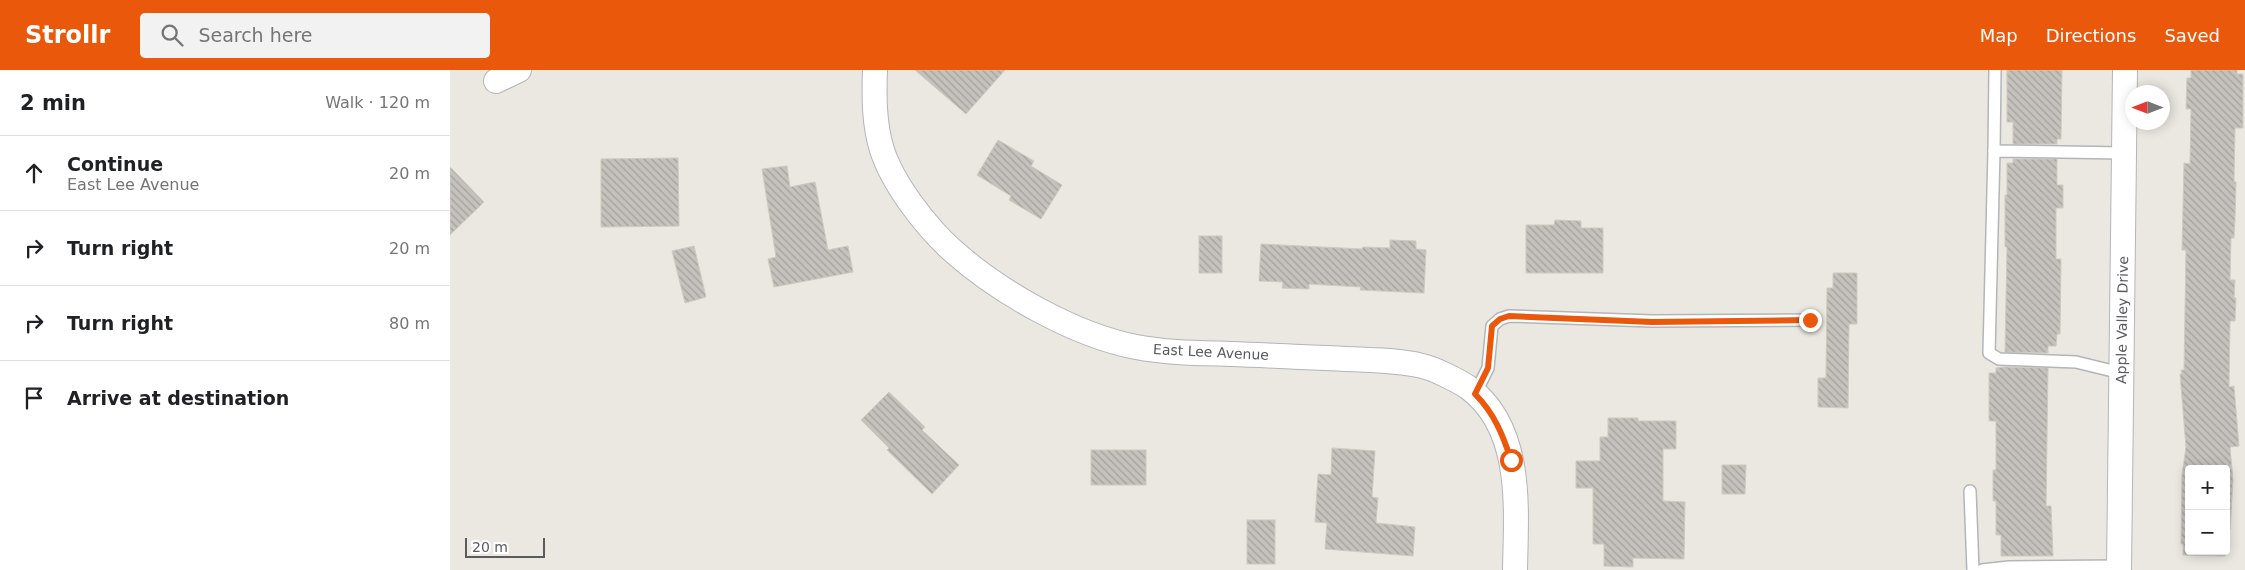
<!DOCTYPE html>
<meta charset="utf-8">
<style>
body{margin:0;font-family:"DejaVu Sans",sans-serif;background:#f2f2f2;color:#202124}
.controls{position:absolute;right:15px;bottom:15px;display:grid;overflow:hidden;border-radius:5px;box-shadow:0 2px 12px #0003}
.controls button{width:45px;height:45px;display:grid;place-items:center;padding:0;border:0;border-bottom:1px solid #e0e0e0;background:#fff;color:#202124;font:25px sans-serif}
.compass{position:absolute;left:1675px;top:15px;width:45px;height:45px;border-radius:50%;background:#fff;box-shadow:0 2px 12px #0003;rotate:270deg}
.scale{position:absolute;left:15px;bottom:12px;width:80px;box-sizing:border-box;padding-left:5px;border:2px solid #595b5f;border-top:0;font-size:14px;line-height:18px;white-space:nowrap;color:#595b5f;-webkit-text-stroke:4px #fff;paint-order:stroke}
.stop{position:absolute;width:15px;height:15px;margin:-11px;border:4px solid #ea580c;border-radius:50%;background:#fff}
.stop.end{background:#ea580c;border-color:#fff;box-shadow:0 1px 5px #0008}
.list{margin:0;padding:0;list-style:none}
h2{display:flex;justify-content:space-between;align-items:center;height:65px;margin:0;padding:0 20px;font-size:21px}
h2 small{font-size:16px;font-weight:400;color:#757577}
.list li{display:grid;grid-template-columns:32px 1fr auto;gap:15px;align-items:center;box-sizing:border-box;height:75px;padding:0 20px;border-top:1px solid #e0e0e0}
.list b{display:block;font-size:19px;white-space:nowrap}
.list p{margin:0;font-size:16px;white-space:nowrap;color:#757577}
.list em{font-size:16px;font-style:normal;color:#757577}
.icon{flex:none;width:28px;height:28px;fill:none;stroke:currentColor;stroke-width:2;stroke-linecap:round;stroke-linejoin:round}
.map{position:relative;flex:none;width:1795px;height:500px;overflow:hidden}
header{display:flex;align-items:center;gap:30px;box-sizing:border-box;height:70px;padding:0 25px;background:#ea580c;color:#fff}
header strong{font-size:24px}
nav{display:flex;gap:28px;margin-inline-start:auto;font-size:18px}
.search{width:350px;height:45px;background:#f2f2f2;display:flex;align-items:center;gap:12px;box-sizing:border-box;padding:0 18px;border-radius:5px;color:#757577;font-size:19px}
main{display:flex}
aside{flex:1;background:#fff}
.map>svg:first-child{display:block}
.building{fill:url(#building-back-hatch);stroke:#cecabf}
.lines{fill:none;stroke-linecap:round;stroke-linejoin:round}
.service-casing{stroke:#b3b5b9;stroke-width:14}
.minor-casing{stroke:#b3b5b9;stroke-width:26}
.service{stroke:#fff;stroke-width:11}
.minor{stroke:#fff;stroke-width:24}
.route{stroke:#ea580c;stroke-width:6}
.labels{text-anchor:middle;stroke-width:4;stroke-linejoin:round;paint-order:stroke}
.street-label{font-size:14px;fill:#595b5f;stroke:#fff}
</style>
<header>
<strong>Strollr</strong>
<div class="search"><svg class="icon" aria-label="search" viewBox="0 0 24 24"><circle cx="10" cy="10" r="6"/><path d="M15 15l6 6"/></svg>Search here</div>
<nav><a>Map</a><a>Directions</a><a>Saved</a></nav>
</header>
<main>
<aside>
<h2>2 min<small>Walk · 120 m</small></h2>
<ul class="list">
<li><svg class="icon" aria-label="ahead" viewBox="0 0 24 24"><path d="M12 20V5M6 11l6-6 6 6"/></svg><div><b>Continue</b><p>East Lee Avenue</p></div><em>20 m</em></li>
<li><svg class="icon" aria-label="right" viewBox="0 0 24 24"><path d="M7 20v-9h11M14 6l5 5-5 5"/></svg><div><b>Turn right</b></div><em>20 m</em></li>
<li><svg class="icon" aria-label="right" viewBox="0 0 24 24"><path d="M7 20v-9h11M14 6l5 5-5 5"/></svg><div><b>Turn right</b></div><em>80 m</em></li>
<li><svg class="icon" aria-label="arrive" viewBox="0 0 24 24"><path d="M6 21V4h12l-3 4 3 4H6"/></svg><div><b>Arrive at destination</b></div></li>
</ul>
</aside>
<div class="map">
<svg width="1795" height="500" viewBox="0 0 1795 500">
<defs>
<pattern id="building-back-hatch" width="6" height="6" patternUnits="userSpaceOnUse" patternTransform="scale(1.25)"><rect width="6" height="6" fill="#c5c2bd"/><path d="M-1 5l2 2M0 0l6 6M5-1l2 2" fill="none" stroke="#a3a19d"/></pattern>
</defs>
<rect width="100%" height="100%" fill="#eae8e0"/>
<g class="building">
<path d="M 465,0 L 555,0 L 516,44 Z"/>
<path d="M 1557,0 L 1612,0 L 1611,69 L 1607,69 L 1607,74 L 1563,74 L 1563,52 L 1557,52 Z"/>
<path d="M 1741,0 L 1787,0 L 1787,4 L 1793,4 L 1793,58 L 1785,58 L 1784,112 L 1786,112 L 1785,149 L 1784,168 L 1781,168 L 1780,210 L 1785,210 L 1784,228 L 1786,228 L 1785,251 L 1780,251 L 1779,317 L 1784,316 L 1789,376 L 1780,377 L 1783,410 L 1780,460 L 1776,460 L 1776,399 L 1739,399 L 1739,481 L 1775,481 L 1775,486 L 1733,485 L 1733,474 L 1731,474 L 1732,405 L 1736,377 L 1730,304 L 1732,304 L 1731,300 L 1734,300 L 1736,180 L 1732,180 L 1734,93 L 1740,94 L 1741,39 L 1736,39 L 1737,8 L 1741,8 Z"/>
<path d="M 548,70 L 584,91 L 581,96 L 612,115 L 591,149 L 559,130 L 561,126 L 527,105 Z"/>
<path d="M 228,88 L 229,156 L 151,157 L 151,89 Z"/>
<path d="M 1563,89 L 1607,89 L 1607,115 L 1613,115 L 1613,138 L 1606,138 L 1606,189 L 1611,189 L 1610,264 L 1607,264 L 1606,276 L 1598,276 L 1598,283 L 1555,282 L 1557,177 L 1555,177 L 1555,125 L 1557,125 L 1557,93 L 1563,93 Z"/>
<path d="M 337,96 L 340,117 L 365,112 L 378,180 L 398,176 L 403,202 L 324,217 L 318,189 L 326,187 L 312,99 Z"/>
<path d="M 0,97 L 34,132 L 0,165 Z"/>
<path d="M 1105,150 L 1131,151 L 1131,158 L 1153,158 L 1153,203 L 1076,203 L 1076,155 L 1104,155 Z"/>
<rect x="749" y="166" width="23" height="37"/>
<path d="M 940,170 L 966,171 L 966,179 L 976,180 L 974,223 L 910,220 L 911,217 L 859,214 L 859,219 L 832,218 L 833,212 L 809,211 L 811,174 L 912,179 L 913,177 L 940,178 Z"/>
<path d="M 244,176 L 256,227 L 235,233 L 222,181 Z"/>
<path d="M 1383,203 L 1407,203 L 1407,254 L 1399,254 L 1398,338 L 1368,337 L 1368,308 L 1376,308 L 1377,218 L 1383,218 Z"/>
<path d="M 1555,297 L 1598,298 L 1596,436 L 1601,436 L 1603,486 L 1551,486 L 1551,465 L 1546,465 L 1546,431 L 1543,431 L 1543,400 L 1546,400 L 1546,351 L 1539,351 L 1539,303 L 1546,303 L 1546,298 Z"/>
<path d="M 439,322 L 475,357 L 472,360 L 509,395 L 482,424 L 437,380 L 439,378 L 411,350 Z"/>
<path d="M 1158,348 L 1188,348 L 1188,351 L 1226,351 L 1226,379 L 1213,379 L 1213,431 L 1235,432 L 1234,489 L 1183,488 L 1183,497 L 1154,496 L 1154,474 L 1143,474 L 1143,418 L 1126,418 L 1126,391 L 1150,391 L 1150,367 L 1158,367 Z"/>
<path d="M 882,378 L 925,381 L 922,427 L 928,428 L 926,453 L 965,457 L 963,486 L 875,479 L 877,453 L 865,452 L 868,404 L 881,405 Z"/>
<rect x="641" y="380" width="55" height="35"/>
<path d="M 1272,395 L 1296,395 L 1295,424 L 1272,424 Z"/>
<rect x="797" y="450" width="28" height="44"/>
</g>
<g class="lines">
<defs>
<g id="service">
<path d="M 1544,81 L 1545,0"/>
<path d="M 1671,303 L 1626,292 L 1549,289 L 1539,283 L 1544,81 L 1673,83"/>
<path d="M 1025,324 L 1038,298 L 1042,256 L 1050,249 L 1059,246 L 1202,251 L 1360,250"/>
<path d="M 1520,421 L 1523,500"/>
<path d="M 1532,500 L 1559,497 L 1669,496"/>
</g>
<g id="minor">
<path d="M 425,0 C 424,27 424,54 432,80 C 443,114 476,157 503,181 C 549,222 624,265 686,277 C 718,283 750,283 781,284 C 813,285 845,287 877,288 C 905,290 945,289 972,296 C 983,298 1009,311 1019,318 C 1074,359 1066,440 1065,500"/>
<path d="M 46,11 L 69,0"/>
<path d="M 1669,500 L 1675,0"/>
</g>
</defs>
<use href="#service" class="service-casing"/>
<use href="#minor" class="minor-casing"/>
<use href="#service" class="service"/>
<use href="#minor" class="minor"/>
</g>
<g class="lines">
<path class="route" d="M 1061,390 C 1053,365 1044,343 1025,324 L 1038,298 L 1042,256 L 1050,249 L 1059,246 L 1202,252 L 1360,250"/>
</g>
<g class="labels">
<g class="street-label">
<text transform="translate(1672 250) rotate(-89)" y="5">Apple Valley Drive</text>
<text transform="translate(761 282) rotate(3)" y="5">East Lee Avenue</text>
</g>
</g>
</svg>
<div class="controls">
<button>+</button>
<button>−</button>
</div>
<svg class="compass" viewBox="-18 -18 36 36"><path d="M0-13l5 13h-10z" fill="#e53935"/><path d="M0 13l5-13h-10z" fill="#757577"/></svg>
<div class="scale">20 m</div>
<div class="stop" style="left:1061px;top:390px"></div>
<div class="stop end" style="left:1360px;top:250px"></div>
</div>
</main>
